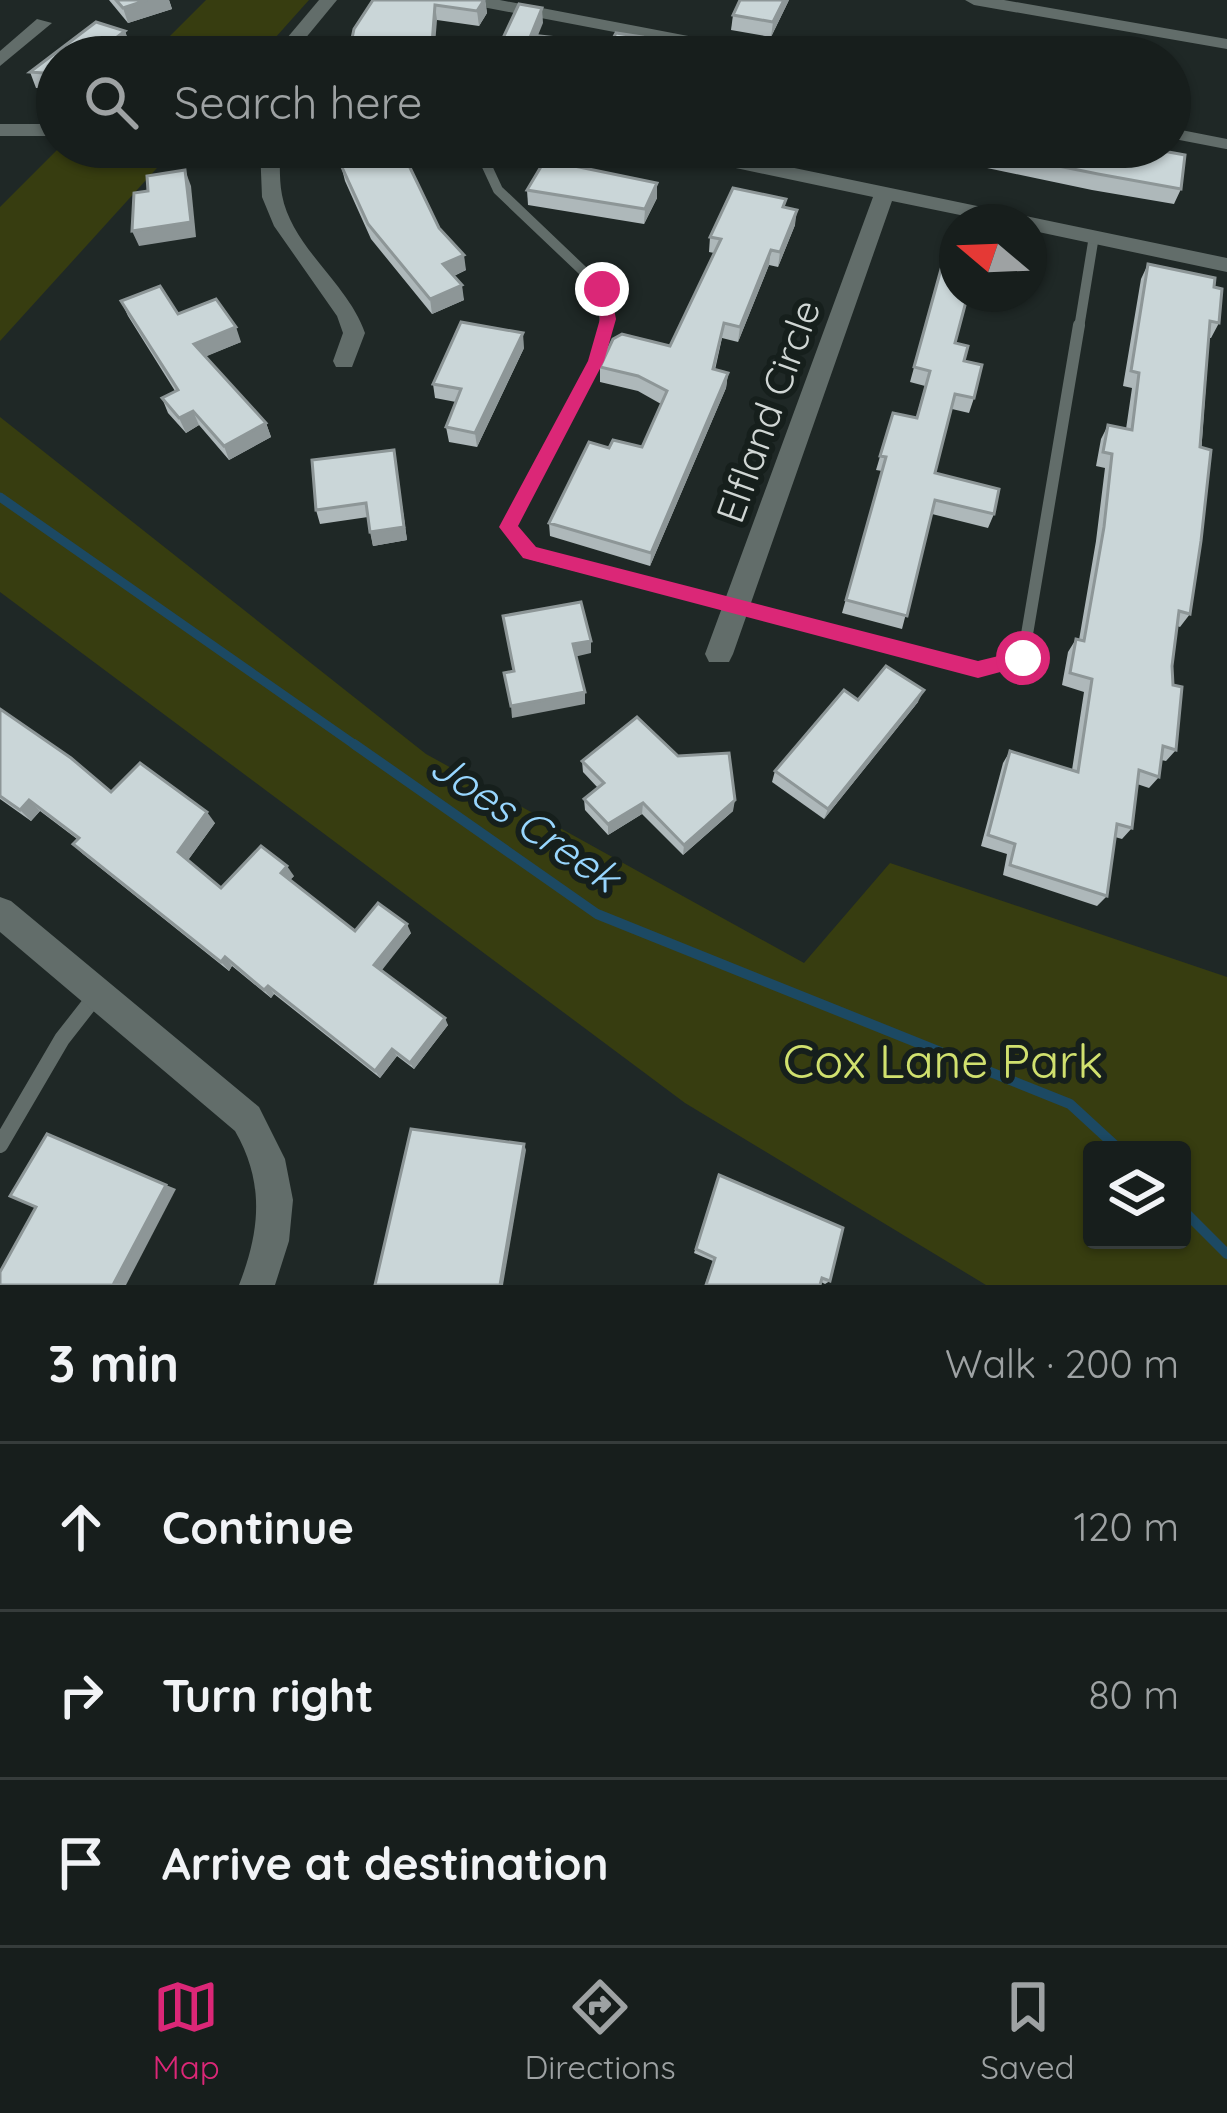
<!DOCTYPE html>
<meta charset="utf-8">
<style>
body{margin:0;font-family:Quicksand,sans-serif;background:#202725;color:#f1f3f6}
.controls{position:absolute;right:36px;bottom:36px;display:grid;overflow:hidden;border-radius:12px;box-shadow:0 3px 9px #0004}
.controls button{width:108px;height:108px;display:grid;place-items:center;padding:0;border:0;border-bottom:3px solid #363c3b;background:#171e1c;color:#f1f3f6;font:60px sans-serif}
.compass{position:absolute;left:939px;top:204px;width:108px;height:108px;border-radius:50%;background:#171e1c;box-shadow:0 3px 9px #0004;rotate:289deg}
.stop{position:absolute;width:36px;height:36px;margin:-27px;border:9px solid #db2777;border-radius:50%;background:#fff}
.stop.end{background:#db2777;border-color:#fff;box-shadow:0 3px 12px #0008}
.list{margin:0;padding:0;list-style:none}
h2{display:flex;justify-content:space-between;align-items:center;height:156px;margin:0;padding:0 48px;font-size:51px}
h2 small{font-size:39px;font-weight:400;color:#9ea2a3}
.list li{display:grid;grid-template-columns:78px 1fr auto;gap:36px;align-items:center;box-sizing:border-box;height:168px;padding:0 48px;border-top:3px solid #363c3b}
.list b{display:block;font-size:45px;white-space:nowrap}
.list em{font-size:39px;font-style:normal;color:#9ea2a3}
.icon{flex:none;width:66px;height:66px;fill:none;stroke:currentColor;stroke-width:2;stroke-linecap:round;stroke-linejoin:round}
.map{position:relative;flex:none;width:1227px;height:1285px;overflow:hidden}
.search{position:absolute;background:#171e1c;box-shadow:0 3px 9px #0004;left:36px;right:36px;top:36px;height:132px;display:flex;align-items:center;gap:30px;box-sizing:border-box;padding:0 42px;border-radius:66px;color:#9ea2a3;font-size:45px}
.sheet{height:660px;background:#171e1c}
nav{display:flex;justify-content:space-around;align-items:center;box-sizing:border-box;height:168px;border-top:3px solid #363c3b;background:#171e1c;font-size:33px;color:#9ea2a3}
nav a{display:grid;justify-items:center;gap:6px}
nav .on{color:#db2777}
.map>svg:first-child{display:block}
.green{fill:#373d10;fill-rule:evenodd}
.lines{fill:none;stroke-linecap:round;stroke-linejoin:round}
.stream-far1{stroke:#1c4963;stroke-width:9}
.stream{stroke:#1c4963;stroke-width:10}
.lane-far2{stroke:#626d6a;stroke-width:10}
.lane-far1{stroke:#626d6a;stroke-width:12}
.lane{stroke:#626d6a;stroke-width:16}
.street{fill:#626d6a;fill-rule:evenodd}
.wall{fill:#aeb8ba}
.shaded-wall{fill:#8d9697}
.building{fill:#cad6d8;stroke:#8d9697;stroke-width:3}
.route{fill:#db2777}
.labels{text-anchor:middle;stroke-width:12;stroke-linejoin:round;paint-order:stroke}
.street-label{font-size:39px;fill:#d0d6d4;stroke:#161f1c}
.water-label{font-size:42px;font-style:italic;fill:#98d6fe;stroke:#161f1c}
.near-park-label{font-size:48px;fill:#d0e06e;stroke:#161f1c}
</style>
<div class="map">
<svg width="1227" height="1285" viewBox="0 0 1227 1285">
<rect width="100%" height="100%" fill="#1f2826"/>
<g class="green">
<path d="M 206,0 L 309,0 L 258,57 L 149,57 Z"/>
<path d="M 60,147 L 176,147 L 0,341 L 0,207 Z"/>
<path d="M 0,417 L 426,754 L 804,963 L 890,863 L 1227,977 L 1227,1285 L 986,1285 L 685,1103 L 0,592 ZM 1182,1150 L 1182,1240 L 1092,1240 L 1092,1150 Z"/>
</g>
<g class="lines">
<path class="stream-far1" d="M 0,497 L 358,747"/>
<g class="stream">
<path d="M 354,744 L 597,914 L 1070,1104 L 1120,1150"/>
<path d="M 1182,1209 L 1227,1254"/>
</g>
<g class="lane-far2">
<path d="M 473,0 L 772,57"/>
<path d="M 1170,133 L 1227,144"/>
<path d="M 478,147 L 498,190 L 602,289 L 605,328"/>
<path d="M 1079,328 L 1094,236"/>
</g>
<path class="lane-far1" d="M 606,325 L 596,361 L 509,527 L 529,553 L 978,669 L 1023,658 L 1079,325"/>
<path class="lane" d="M 0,1145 L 62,1039 L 98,993"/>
<g class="street">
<path d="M 319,0 L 337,0 L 290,57 L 271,57 Z"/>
<path d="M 965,0 L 1004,0 L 1227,39 L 1227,49 L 974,5 Z"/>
<path d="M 37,19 L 52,23 L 0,66 L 0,51 Z"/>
<rect x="0" y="124" width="57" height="12"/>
<path d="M 260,147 L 280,147 C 280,162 279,180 282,195 C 292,248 348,283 365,333 L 352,367 L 336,367 L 333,361 L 343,333 L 337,316 L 274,226 L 262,197 Z"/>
<path d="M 655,147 L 694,147 L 1227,258 L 1227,272 L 1029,230 L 1029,222 L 994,222 L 892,201 L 733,654 L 729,662 L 709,662 L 705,654 L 873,197 L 665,153 Z"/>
<path d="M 0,897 L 11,901 L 259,1107 L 285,1159 L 293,1200 L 289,1241 L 275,1285 L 239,1285 C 260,1231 265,1183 235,1131 L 0,932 Z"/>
</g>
</g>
<g class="wall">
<path d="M 109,0 L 169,0 L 172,9 L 128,23 Z"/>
<path d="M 373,0 L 485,0 L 487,13 L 479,26 L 437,20 Z"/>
<path d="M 789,0 L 771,37 L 731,30 L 733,15 Z"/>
<path d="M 96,22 L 125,31 L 130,46 L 116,57 L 57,57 L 57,89 L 36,88 L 30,72 Z"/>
<path d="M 887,147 L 1141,147 L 1181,189 L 1174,204 L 1092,190 Z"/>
<path d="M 341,165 L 439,228 L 466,270 L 454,276 L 464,300 L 432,314 L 371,239 L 345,181 Z"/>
<path d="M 527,190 L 657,198 L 644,224 L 528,205 Z"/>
<path d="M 785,207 L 795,225 L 778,267 L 769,265 L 738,342 L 722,338 L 715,370 L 728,373 L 726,388 L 650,566 L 550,536 L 549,523 L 609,448 L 642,447 L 661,404 L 638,391 L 600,382 L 600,367 L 670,346 L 714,253 L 709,252 L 710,237 Z"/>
<path d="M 951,233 L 957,294 L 1007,294 L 1001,310 L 966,303 L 955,343 L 964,361 L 974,398 L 969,413 L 952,409 L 935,473 L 994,514 L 988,528 L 932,514 L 902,629 L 842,613 L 882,471 L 876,470 L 893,413 L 916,418 L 925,386 L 910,382 Z"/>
<path d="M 1148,264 L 1214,287 L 1219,323 L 1211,338 L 1209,338 L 1190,614 L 1180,627 L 1177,626 L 1172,666 L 1176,750 L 1166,761 L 1161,760 L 1159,777 L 1149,788 L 1137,784 L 1132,828 L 1122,839 L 1115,837 L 1107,896 L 1097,906 L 1003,875 L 1007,854 L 981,846 L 1003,763 L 1010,751 L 1072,770 L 1084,692 L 1062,685 L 1068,652 L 1076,639 L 1079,640 L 1096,541 L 1105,468 L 1096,466 L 1101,439 L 1108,425 L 1126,429 L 1132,388 L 1123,386 L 1141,279 Z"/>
<path d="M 121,301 L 178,314 L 241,342 L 206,356 L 266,423 L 271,437 L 229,460 L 199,425 L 186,433 L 168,413 L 162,398 L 175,391 L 128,316 Z"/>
<path d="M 524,348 L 477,447 L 449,442 L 446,427 L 456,402 L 435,398 L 433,384 Z"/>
<path d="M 394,450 L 407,540 L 373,546 L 368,517 L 320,524 L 316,510 Z"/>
<path d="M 858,700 L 918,702 L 824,819 L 772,782 L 775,771 Z"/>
<path d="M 0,709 L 111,792 L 215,823 L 188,860 L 221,888 L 294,876 L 290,880 L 355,931 L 411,933 L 381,970 L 448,1025 L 414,1069 L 397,1056 L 380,1078 L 274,994 L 271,998 L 232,966 L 229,971 L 83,854 L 73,844 L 77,839 L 40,811 L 31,821 L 0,799 Z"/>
<path d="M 582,761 L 733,811 L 683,855 L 642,814 L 608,835 L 585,810 L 584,799 L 598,788 L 583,772 Z"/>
<path d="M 717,1180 L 830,1281 L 825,1284 L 821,1282 L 820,1285 L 705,1285 L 713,1261 L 694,1253 Z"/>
</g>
<g class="shaded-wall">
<path d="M 147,0 L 169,0 L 172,9 L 128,23 L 123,8 Z"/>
<path d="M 484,0 L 485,0 L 487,13 L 479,26 L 477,11 Z"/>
<path d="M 784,0 L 789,0 L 771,37 L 773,22 Z"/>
<path d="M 435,5 L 437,20 L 434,57 L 431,57 Z"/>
<path d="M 542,8 L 543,23 L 532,50 L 531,35 Z"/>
<path d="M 125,31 L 130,46 L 116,57 L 95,57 L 99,51 Z"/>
<path d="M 185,170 L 191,186 L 196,237 L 139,246 L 132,231 Z"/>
<path d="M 657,183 L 657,198 L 644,224 L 645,209 Z"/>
<path d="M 797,210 L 795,225 L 778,267 L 780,252 Z"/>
<path d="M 771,250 L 769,265 L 738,342 L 740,327 Z"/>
<path d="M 464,255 L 466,270 L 445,280 L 443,264 Z"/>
<path d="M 462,285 L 464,300 L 432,314 L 430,299 Z"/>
<path d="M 236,327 L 241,342 L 200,359 L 194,344 Z"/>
<path d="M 523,333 L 524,348 L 477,447 L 475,433 Z"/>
<path d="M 728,373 L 726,388 L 650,566 L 651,553 Z"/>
<path d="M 193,411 L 199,425 L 186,433 L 179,418 Z"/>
<path d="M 266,423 L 271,437 L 229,460 L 224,446 Z"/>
<path d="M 394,450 L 407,540 L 373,546 L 370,532 Z"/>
<path d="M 591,641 L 591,653 L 574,657 L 573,644 Z"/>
<path d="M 924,690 L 918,702 L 824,819 L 828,809 Z"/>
<path d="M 585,692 L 585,704 L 512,718 L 511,706 Z"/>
<path d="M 29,800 L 40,811 L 31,821 L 20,810 Z"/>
<path d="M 735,800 L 733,811 L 683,855 L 684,845 Z"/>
<path d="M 643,803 L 642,814 L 608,835 L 608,824 Z"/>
<path d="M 207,812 L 215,823 L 186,863 L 178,852 Z"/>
<path d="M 287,866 L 294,876 L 287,883 L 281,873 Z"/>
<path d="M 407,924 L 411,933 L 379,974 L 374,965 Z"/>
<path d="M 225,957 L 232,966 L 229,971 L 221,962 Z"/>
<path d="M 268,986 L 274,994 L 271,998 L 264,990 Z"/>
<path d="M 445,1018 L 448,1025 L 414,1069 L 410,1063 Z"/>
<path d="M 392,1049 L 397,1056 L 380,1078 L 375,1071 Z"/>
<path d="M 524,1144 L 526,1150 L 503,1285 L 500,1285 Z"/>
<path d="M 166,1185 L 176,1189 L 126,1285 L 113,1285 Z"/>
</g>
<g class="building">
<path d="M 116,0 L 147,0 L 123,8 Z"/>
<path d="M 373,0 L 484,0 L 477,11 L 435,5 L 431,57 L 348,57 L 354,29 Z"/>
<path d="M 740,0 L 784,0 L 773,22 L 733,15 Z"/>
<path d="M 519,4 L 542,8 L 531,35 L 610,44 L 616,33 L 642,37 L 637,47 L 690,57 L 509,57 L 495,55 Z"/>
<path d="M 96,22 L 125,31 L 99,51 L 95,57 L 57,57 L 57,74 L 30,72 Z"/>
<path d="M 965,147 L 1141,147 L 1185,155 L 1181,189 L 1098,174 Z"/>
<path d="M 402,151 L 439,228 L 464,255 L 443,264 L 462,285 L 430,299 L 368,224 L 341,165 Z"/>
<path d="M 545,160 L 657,183 L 645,209 L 527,190 Z"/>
<path d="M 185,170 L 191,222 L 132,231 L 134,193 L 148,191 L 147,176 Z"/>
<path d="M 733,188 L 786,199 L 783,207 L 797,210 L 780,252 L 771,250 L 740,327 L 724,323 L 713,369 L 728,373 L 651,553 L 549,523 L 589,442 L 609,448 L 613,440 L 642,447 L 667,391 L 638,376 L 600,367 L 613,339 L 622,334 L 670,346 L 721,239 L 710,237 Z"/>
<path d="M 951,233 L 957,234 L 957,294 L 968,294 L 955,343 L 968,346 L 964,361 L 982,365 L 974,398 L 955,394 L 935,473 L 999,489 L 994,514 L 935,500 L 907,616 L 846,600 L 886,457 L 880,456 L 893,413 L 917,418 L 930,371 L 914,367 Z"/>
<path d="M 1148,264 L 1215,278 L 1214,287 L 1222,289 L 1219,323 L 1210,321 L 1200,447 L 1211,450 L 1201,541 L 1190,614 L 1179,611 L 1172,666 L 1173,685 L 1182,687 L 1176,750 L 1163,746 L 1159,777 L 1139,770 L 1132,828 L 1117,824 L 1107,896 L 1010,865 L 1015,844 L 988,835 L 1010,751 L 1078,772 L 1092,679 L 1070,673 L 1076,639 L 1084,641 L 1104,527 L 1112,454 L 1103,452 L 1108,425 L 1132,430 L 1139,373 L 1131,371 Z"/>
<path d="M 160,286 L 178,314 L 216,299 L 236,327 L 194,344 L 266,423 L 224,446 L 193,411 L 179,418 L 162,398 L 178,390 L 121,301 Z"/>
<path d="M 461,322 L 523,333 L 475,433 L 446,427 L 461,389 L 433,384 Z"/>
<path d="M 394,450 L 404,527 L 370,532 L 366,503 L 316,510 L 312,460 Z"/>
<path d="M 581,602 L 591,641 L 573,644 L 585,692 L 511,706 L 504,673 L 514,671 L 503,616 Z"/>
<path d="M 886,666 L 924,690 L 828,809 L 775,771 L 844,690 L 858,700 Z"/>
<path d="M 0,709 L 71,758 L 111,792 L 140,763 L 207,812 L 178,852 L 221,888 L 261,846 L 287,866 L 281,873 L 355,931 L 378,903 L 407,924 L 374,965 L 445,1018 L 410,1063 L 392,1049 L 375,1071 L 268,986 L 264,990 L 225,957 L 221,962 L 73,844 L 79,838 L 29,800 L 20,810 L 0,796 Z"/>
<path d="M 637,717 L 678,756 L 729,753 L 735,800 L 684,845 L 643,803 L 608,824 L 584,799 L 604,783 L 582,761 Z"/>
<path d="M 411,1129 L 524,1144 L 500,1285 L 375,1285 Z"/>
<path d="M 47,1134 L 166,1185 L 113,1285 L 0,1285 L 0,1272 L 36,1207 L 10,1196 Z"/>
<path d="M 719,1175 L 843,1228 L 830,1281 L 822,1278 L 820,1285 L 706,1285 L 715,1258 L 696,1249 Z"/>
</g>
<path class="route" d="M 596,285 L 610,289 L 616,319 L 604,361 L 518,526 L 536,547 L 978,661 L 1023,650 L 1033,658 L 1030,664 L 978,678 L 523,558 L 499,527 L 588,361 L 600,319 Z"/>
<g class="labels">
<g class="street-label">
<text transform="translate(768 411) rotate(-70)" y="14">Elfland Circle</text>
</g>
<g class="water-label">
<text transform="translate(525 821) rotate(34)" y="15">Joes Creek</text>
</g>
<g class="near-park-label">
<text x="943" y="1078">Cox Lane Park</text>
</g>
</g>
</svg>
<div class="controls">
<button><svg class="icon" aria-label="layers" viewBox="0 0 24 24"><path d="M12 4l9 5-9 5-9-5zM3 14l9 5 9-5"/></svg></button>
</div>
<svg class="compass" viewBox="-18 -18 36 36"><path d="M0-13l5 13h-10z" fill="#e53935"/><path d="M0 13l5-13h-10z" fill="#9ea2a3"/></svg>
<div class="stop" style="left:1023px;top:658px"></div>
<div class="stop end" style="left:602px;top:289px"></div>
<div class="search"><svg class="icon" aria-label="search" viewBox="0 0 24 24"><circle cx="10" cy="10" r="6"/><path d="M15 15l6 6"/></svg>Search here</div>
</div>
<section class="sheet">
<h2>3 min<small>Walk · 200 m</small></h2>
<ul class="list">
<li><svg class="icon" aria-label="ahead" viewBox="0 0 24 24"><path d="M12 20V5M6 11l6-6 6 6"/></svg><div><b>Continue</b></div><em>120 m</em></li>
<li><svg class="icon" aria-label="right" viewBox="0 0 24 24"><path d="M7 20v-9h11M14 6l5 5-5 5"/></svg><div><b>Turn right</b></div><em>80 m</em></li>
<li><svg class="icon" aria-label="arrive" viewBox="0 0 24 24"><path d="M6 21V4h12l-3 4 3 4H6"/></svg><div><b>Arrive at destination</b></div></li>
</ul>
</section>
<nav>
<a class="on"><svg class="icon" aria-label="map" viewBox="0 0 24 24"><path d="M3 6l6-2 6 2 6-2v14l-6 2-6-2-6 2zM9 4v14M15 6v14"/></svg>Map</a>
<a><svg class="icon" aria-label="directions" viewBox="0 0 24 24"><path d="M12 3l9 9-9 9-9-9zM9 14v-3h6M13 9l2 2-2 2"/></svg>Directions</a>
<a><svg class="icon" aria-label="saved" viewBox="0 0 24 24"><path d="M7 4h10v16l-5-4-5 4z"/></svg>Saved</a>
</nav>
